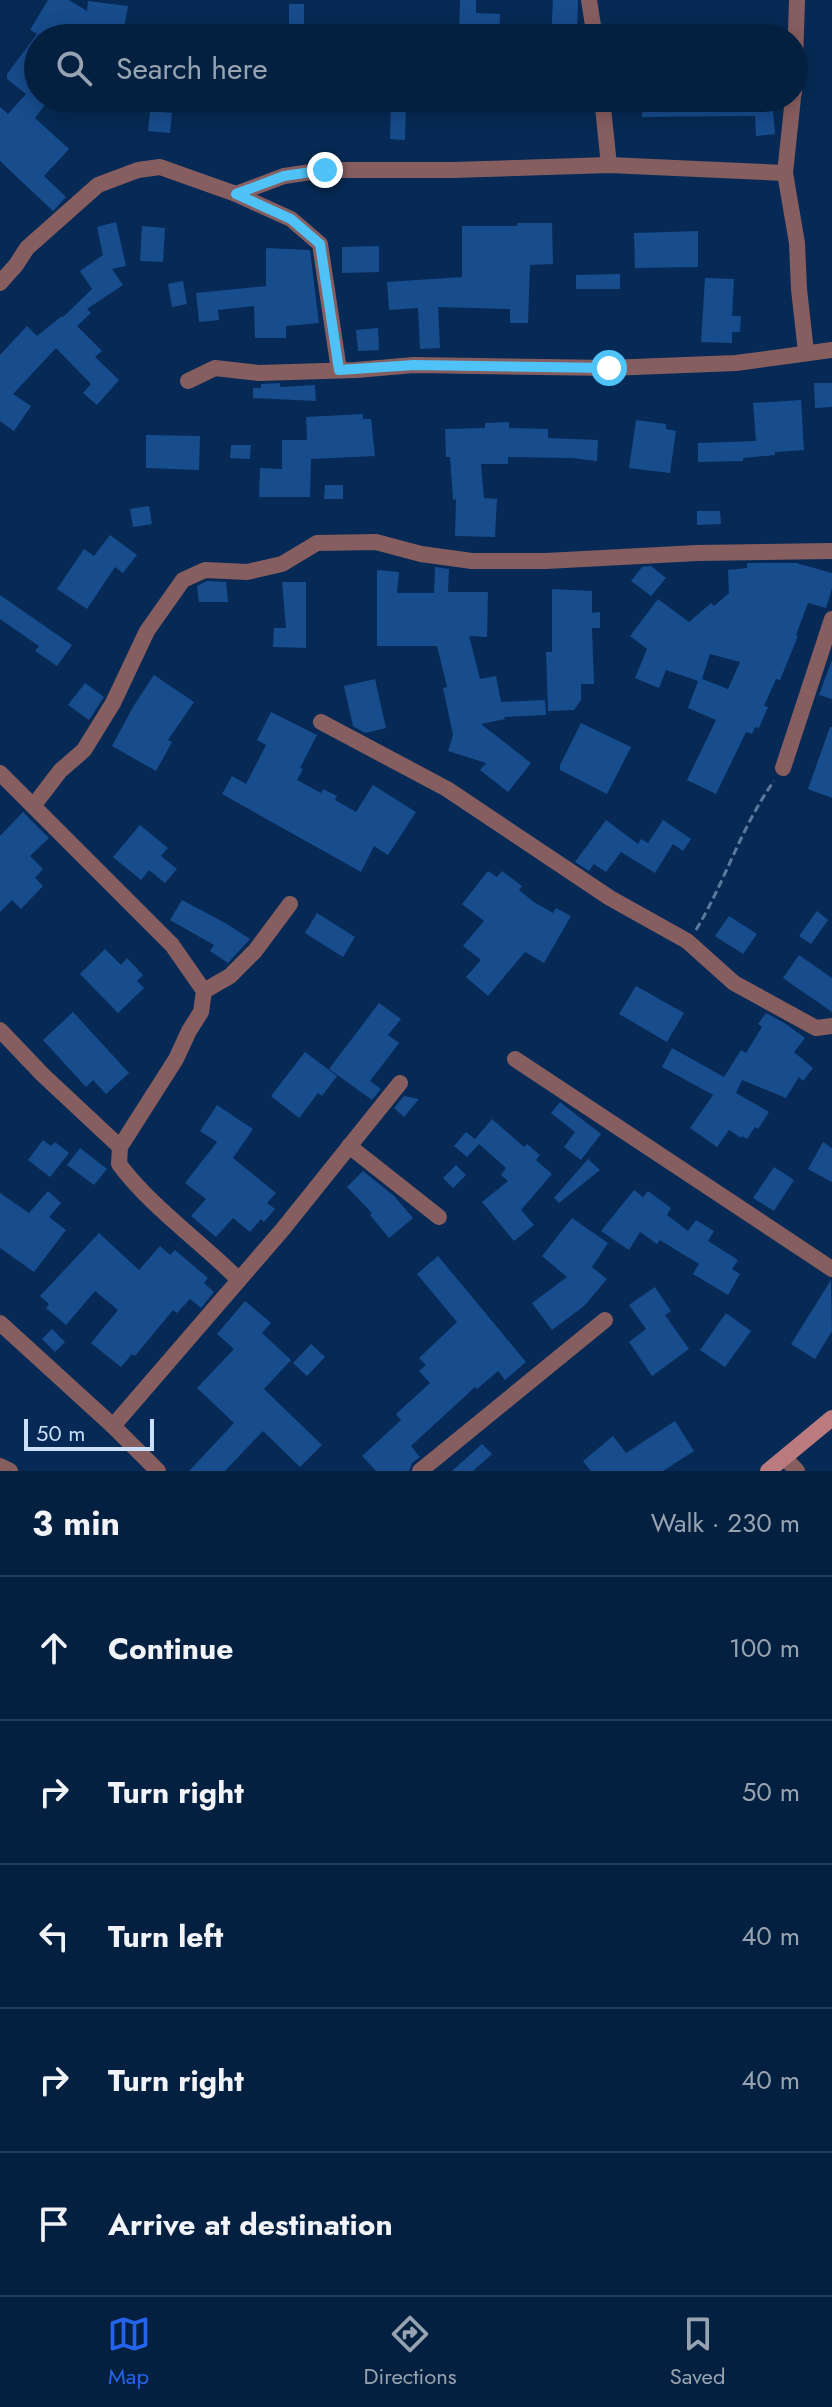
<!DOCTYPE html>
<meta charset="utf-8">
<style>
body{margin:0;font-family:Jost,sans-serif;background:#122d4b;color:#f1f3f6}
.scale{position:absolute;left:24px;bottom:20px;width:130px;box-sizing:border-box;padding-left:8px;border:4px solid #cadffa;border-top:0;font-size:22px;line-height:28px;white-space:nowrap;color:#cadffa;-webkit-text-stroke:6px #062a55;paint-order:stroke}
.stop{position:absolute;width:24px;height:24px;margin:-18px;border:6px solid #4fc3f7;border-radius:50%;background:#fff}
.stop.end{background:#4fc3f7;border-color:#fff;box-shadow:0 2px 8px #0008}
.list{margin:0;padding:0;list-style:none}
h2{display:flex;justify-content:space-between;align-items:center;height:104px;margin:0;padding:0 32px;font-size:34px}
h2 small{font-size:26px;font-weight:400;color:#97a3b1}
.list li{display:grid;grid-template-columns:52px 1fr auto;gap:24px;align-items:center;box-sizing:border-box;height:144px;padding:0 32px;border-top:2px solid #253e59}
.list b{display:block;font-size:30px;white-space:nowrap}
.list em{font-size:26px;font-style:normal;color:#97a3b1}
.icon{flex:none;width:44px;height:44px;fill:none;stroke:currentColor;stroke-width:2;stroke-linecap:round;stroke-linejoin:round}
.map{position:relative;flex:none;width:832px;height:1471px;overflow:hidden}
.search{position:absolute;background:#042040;box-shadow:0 4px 20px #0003;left:24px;right:24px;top:24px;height:88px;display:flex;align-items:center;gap:20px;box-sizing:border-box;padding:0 28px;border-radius:44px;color:#97a3b1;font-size:30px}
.sheet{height:824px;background:#042040}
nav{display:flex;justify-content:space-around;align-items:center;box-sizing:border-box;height:112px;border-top:2px solid #253e59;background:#042040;font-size:22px;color:#97a3b1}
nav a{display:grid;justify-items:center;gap:4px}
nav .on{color:#2563eb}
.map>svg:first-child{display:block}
.building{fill:#174c8d;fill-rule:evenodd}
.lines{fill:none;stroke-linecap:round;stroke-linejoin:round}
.path{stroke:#5c799d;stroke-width:3;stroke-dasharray:8 4;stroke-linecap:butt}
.minor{stroke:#875e60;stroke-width:16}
.secondary{stroke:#bb7a7e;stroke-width:16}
.route{stroke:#4fc3f7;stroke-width:10}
</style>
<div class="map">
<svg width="832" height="1471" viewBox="0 0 832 1471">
<rect width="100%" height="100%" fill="#062a55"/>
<g class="building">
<path d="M 48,0 L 69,0 L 87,11 L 88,1 L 128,6 L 122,38 L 44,38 L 38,34 L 38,98 L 50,98 L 35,118 L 69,149 L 44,176 L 66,197 L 53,211 L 0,161 L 0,107 L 8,114 L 26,94 L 7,79 L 7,74 L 37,34 L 30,30 Z"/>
<path d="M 460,0 L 476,0 L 476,13 L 500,14 L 499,38 L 459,38 Z"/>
<path d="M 553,0 L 578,0 L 577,38 L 551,38 Z"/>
<rect x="289" y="4" width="15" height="32"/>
<path d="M 391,98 L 406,98 L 405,140 L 390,139 Z"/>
<path d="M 643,98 L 772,98 L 775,134 L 756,136 L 755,116 L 642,117 Z"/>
<path d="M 150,111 L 172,113 L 170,133 L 148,131 Z"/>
<path d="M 116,222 L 126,266 L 112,269 L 123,285 L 87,309 L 91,313 L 77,326 L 102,351 L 95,357 L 119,380 L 97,405 L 83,393 L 91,384 L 56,348 L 13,394 L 31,406 L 14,431 L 0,421 L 0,355 L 27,326 L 37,336 L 62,316 L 63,317 L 92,289 L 80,271 L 103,255 L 97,227 Z"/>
<path d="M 517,223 L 552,223 L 553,264 L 530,265 L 528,323 L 510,323 L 510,309 L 438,307 L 440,348 L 420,349 L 418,308 L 389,310 L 387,282 L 462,277 L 462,226 L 517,226 Z"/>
<path d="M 142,226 L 165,228 L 163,262 L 140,261 Z"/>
<path d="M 698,231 L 698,267 L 635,268 L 634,233 Z"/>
<path d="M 379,246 L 379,272 L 342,273 L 342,247 Z"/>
<path d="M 266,248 L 310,250 L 319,323 L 286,326 L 286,338 L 255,338 L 254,306 L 218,310 L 219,320 L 199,322 L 196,293 L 266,286 Z"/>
<path d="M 620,274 L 620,289 L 576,289 L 576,275 Z"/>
<path d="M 705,278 L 734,279 L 732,316 L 741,316 L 740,332 L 732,332 L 732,343 L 701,342 Z"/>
<path d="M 183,281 L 187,304 L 172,307 L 168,284 Z"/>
<path d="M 378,328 L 379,350 L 358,351 L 356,330 Z"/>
<path d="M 280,383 L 280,387 L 315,385 L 316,401 L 253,398 L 253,388 L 261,388 L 261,384 Z"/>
<path d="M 814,383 L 832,383 L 832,407 L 815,408 Z"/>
<path d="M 801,400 L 804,450 L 775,452 L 775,455 L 743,458 L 743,461 L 698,462 L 698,443 L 756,441 L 753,403 Z"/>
<path d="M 363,414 L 363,419 L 371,419 L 375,456 L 311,459 L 310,497 L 259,497 L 260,468 L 282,469 L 282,440 L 307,440 L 306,417 Z"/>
<path d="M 636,420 L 666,424 L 666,429 L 676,431 L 670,473 L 629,468 Z"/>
<path d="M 509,422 L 509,428 L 548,429 L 548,438 L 598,440 L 597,461 L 572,458 L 508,457 L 508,464 L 481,464 L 484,498 L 497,499 L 495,537 L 455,536 L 456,499 L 453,500 L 450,457 L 446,457 L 445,429 L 485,428 L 485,423 Z"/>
<path d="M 146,435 L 200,436 L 199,470 L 146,468 Z"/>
<path d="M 231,445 L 251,445 L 250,459 L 230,458 Z"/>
<path d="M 325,485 L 343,485 L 343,499 L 324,499 Z"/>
<path d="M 149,506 L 152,524 L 133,527 L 130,509 Z"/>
<path d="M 697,511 L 720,511 L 721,524 L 697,525 Z"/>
<path d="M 110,535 L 137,555 L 123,573 L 115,567 L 87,609 L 57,589 L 84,549 L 94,556 Z"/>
<path d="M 747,563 L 796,563 L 832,573 L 832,588 L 826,608 L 808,603 L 796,635 L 798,636 L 780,680 L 776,679 L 764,706 L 768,707 L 759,728 L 755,727 L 752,734 L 746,732 L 716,794 L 687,780 L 716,720 L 688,708 L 698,681 L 666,670 L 659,688 L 635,678 L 647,649 L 630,636 L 658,599 L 689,622 L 711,603 L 714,606 L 729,593 L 728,570 L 747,568 ZM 710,654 L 740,662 L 728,689 L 702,679 Z"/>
<path d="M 651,566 L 666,578 L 651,596 L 631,581 L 642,567 Z"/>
<path d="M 435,567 L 449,569 L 448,592 L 488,592 L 487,637 L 469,636 L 480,679 L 496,676 L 501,702 L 545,700 L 546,715 L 504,717 L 505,719 L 481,724 L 531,763 L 508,792 L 480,770 L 486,763 L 448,751 L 453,735 L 443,688 L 447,687 L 437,646 L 377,646 L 377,570 L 399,572 L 397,593 L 434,593 Z"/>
<path d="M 207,581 L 226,582 L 228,602 L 199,602 L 197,586 Z"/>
<path d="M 282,582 L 306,582 L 306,648 L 273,647 L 274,628 L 286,628 Z"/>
<path d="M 552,589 L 592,591 L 592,613 L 600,612 L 600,628 L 592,628 L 594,684 L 581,684 L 581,700 L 574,710 L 548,711 L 546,652 L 552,652 Z"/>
<path d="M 0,595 L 72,645 L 57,666 L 35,651 L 39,646 L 0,619 Z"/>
<path d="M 832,660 L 832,699 L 819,695 Z"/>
<path d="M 154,675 L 194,702 L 168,740 L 172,742 L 156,771 L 112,746 L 133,707 Z"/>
<path d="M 375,679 L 386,728 L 365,733 L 353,726 L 344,686 Z"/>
<path d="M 85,683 L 104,697 L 89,720 L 68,705 Z"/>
<path d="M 271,712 L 317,735 L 300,768 L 303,769 L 297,780 L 321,793 L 323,789 L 337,796 L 335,800 L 356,812 L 373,785 L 416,812 L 388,855 L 374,846 L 361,872 L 222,794 L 232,776 L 246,784 L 266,745 L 257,740 Z"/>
<path d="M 581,723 L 631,747 L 607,794 L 560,770 L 560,765 Z"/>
<path d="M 830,727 L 832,727 L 832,798 L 808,789 Z"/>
<path d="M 23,812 L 49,838 L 30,856 L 43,869 L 35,878 L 43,886 L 21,909 L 12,900 L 0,912 L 0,836 Z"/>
<path d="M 606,820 L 638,844 L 641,839 L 648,843 L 663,820 L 691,839 L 683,851 L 673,844 L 655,873 L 621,852 L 606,872 L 594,864 L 589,871 L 575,862 Z"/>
<path d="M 140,825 L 168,848 L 161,856 L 177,869 L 165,883 L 149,870 L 141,880 L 113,857 Z"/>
<path d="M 488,871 L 497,877 L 502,871 L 522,886 L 519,890 L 534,902 L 553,913 L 556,908 L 571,916 L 544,963 L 525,952 L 488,996 L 466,977 L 481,960 L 463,946 L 484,921 L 462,904 Z"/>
<path d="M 182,900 L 227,924 L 250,939 L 228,963 L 210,951 L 214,945 L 170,920 Z"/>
<path d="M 817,911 L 828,920 L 811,944 L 799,936 Z"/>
<path d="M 317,913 L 355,937 L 343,957 L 305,933 Z"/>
<path d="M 729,916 L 757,934 L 743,954 L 715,936 Z"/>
<path d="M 105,949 L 121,965 L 127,958 L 143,975 L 137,981 L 144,988 L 118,1013 L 80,974 Z"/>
<path d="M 799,955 L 832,978 L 832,1012 L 783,978 Z"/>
<path d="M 636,986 L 684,1013 L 667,1042 L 619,1014 Z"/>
<path d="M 379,1003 L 401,1019 L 388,1035 L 399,1043 L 370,1081 L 381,1089 L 372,1100 L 329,1069 Z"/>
<path d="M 73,1012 L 129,1073 L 106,1094 L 93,1080 L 86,1087 L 43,1040 Z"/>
<path d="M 766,1013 L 786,1024 L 805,1038 L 794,1052 L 813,1068 L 803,1081 L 799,1077 L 786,1098 L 742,1080 L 736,1093 L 769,1112 L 758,1129 L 755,1127 L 747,1139 L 742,1136 L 741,1138 L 729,1130 L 717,1147 L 690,1128 L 713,1095 L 662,1067 L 672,1048 L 724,1077 L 741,1050 L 746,1053 L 762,1027 L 758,1024 Z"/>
<path d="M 305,1052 L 337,1076 L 322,1096 L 318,1093 L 299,1118 L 271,1096 Z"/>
<path d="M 404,1096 L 419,1099 L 404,1117 L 394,1108 Z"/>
<path d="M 560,1102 L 601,1134 L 581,1160 L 564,1147 L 575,1132 L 551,1113 Z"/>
<path d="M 217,1105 L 253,1129 L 233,1158 L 276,1193 L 267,1203 L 275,1209 L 264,1222 L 261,1219 L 250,1232 L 233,1218 L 216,1237 L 191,1216 L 206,1199 L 185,1183 L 217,1142 L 200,1131 Z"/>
<path d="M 492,1119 L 524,1147 L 527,1144 L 540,1155 L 536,1160 L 552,1174 L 521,1210 L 534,1225 L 514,1241 L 482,1202 L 508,1181 L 501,1175 L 506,1168 L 479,1144 L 467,1157 L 454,1146 L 466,1132 L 475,1139 Z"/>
<path d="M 43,1140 L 51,1146 L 55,1142 L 69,1153 L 50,1177 L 28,1160 Z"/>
<path d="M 823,1142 L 832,1148 L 832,1182 L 808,1169 Z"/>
<path d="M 80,1148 L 107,1169 L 94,1185 L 67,1165 Z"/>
<path d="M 588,1159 L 600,1170 L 559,1203 L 554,1198 Z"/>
<path d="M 456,1165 L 466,1175 L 453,1188 L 443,1178 Z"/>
<path d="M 774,1167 L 794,1180 L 774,1211 L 753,1198 Z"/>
<path d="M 363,1171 L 394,1196 L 413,1218 L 389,1238 L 370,1215 L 372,1213 L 347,1187 Z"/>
<path d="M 634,1190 L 643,1197 L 648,1191 L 671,1208 L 667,1215 L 688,1231 L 696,1220 L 714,1231 L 708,1241 L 738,1260 L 732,1269 L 740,1274 L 728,1295 L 693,1274 L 699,1264 L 660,1240 L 657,1244 L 640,1232 L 629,1250 L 601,1231 Z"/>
<path d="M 48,1191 L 61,1203 L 49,1217 L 66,1230 L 34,1272 L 0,1248 L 0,1193 L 29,1213 Z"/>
<path d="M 572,1218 L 608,1243 L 592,1267 L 607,1279 L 584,1306 L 552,1330 L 532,1303 L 567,1277 L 542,1256 Z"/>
<path d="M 99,1233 L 139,1270 L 160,1246 L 170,1255 L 175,1250 L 208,1278 L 204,1283 L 214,1292 L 201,1308 L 190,1299 L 177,1313 L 173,1310 L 135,1356 L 132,1354 L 121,1367 L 91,1343 L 118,1310 L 95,1291 L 66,1325 L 46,1308 L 49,1304 L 40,1296 Z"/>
<path d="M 438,1256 L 526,1362 L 505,1380 L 498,1371 L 477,1389 L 475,1387 L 411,1446 L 420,1457 L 412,1463 L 409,1471 L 376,1471 L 362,1456 L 401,1420 L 396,1414 L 430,1383 L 419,1371 L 426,1365 L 419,1358 L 457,1322 L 417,1274 Z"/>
<path d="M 831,1280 L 832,1331 L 815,1359 L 791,1344 Z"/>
<path d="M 655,1287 L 671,1311 L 665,1315 L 689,1349 L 652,1376 L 629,1342 L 646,1329 L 629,1305 Z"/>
<path d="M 245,1301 L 271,1323 L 262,1333 L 291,1360 L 264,1389 L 322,1445 L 300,1467 L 263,1431 L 225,1471 L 189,1471 L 234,1423 L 197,1388 L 234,1349 L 217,1334 Z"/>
<path d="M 726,1313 L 751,1331 L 725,1367 L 700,1350 Z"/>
<path d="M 52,1329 L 65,1342 L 55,1352 L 42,1339 Z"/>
<path d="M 311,1344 L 325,1357 L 307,1376 L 293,1363 Z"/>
<path d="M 675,1421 L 694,1451 L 663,1471 L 591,1471 L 583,1461 L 613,1436 L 626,1453 Z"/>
<path d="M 482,1444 L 492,1454 L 473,1471 L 452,1471 Z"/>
</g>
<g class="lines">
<path class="path" d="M 696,930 C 725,882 741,827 774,781"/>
<g class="minor">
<path d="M 589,0 L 595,38"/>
<path d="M 794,93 L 797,0"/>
<path d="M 602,98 L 609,165"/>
<path d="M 793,98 L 785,173 L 797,243 L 799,289 L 806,352"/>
<path d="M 236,194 L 284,176 L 325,170 L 452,170 L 609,165 L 785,173"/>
<path d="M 0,283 L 16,265 L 27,248 L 98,185 L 138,170 L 160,167 L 236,194 L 291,219 L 320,244 L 339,370"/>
<path d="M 188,381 L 215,368 L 259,373 L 356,370 L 414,365 L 609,368 L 736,363 L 832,350"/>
<path d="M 321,722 L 447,789 L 610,898 L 687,941 L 734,983 L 816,1028 L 832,1026"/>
<path d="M 783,768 L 832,619"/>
<path d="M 0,773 L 172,945 L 204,991 L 201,1012 L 189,1031 L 176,1059 L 120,1147 L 119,1164 C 150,1206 201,1242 239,1280"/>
<path d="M 34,805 L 60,771 L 84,750 L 113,703 L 147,631 L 183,580 L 205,570 L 247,572 L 282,564 L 317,543 L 376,542 L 421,554 L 472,561 L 546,561 L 697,553 L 832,551"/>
<path d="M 204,991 L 230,976 L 255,951 L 290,904"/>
<path d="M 0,1030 L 43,1075 L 120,1147"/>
<path d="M 515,1059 L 832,1269"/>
<path d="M 349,1146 L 439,1217"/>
<path d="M 0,1323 L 113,1426 L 158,1471"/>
<path d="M 113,1426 L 283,1229 L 400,1083"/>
<path d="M 785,1458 L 797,1471"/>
<path d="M 0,1466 L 10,1471"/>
<path d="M 420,1471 L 605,1320"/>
</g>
<path class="secondary" d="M 768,1471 L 832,1418"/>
</g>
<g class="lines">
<path class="route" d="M 325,170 L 284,176 L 236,194 L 291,219 L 320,244 L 339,370 L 414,365 L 609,368"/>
</g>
</svg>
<div class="scale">50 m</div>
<div class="stop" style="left:609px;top:368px"></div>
<div class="stop end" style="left:325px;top:170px"></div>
<div class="search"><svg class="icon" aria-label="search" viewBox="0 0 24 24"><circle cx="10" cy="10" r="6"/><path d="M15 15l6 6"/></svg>Search here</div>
</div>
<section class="sheet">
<h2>3 min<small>Walk · 230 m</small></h2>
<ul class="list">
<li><svg class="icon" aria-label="ahead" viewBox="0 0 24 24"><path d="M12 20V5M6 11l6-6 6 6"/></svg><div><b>Continue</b></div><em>100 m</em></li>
<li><svg class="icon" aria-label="right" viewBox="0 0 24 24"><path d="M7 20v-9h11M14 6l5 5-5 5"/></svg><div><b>Turn right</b></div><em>50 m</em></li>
<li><svg class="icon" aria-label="left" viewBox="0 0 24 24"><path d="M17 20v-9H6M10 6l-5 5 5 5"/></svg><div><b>Turn left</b></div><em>40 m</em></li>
<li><svg class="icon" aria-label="right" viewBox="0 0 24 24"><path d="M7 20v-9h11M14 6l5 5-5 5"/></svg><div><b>Turn right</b></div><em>40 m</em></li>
<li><svg class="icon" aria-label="arrive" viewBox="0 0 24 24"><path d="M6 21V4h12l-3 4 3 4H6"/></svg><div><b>Arrive at destination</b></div></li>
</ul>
</section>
<nav>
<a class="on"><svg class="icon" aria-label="map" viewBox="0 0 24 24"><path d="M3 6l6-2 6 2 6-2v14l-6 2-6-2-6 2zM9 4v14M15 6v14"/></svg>Map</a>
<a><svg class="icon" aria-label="directions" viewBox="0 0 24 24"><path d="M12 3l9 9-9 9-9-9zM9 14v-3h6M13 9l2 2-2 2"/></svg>Directions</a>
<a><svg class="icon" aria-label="saved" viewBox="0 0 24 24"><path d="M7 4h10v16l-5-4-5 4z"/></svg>Saved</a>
</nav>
